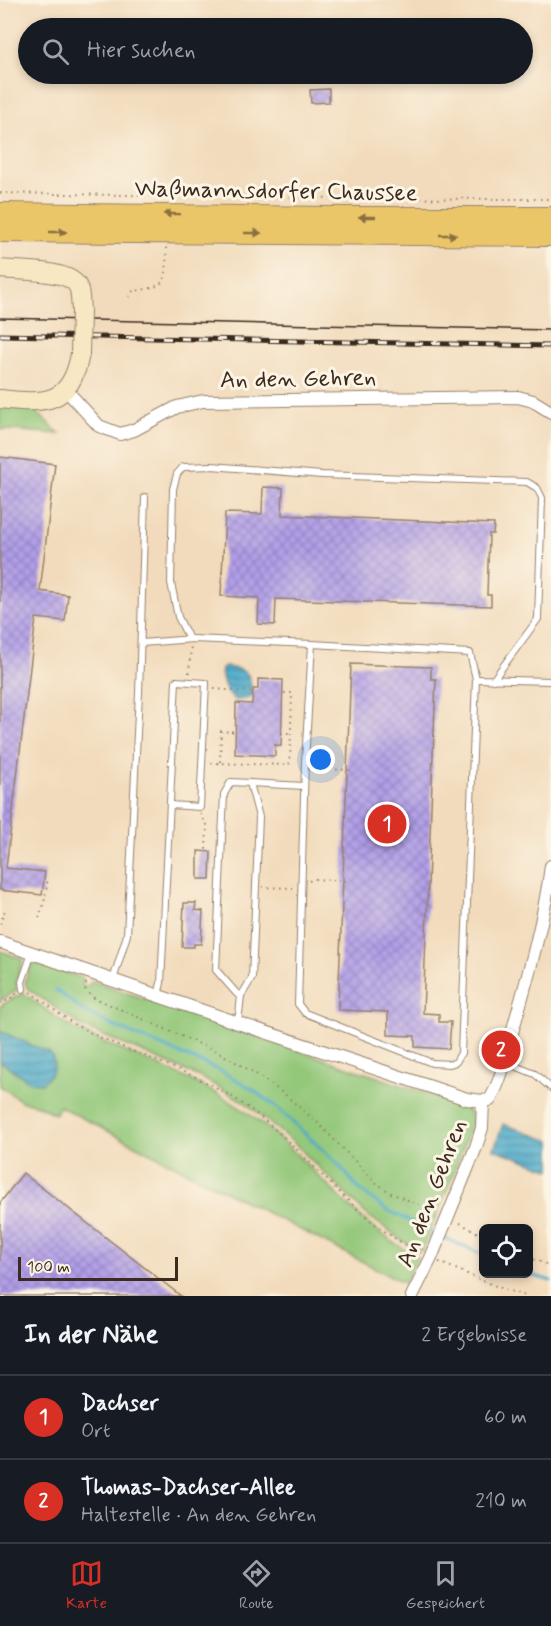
<!DOCTYPE html>
<html lang="de">
<meta charset="utf-8">
<style>
body{margin:0;font-family:Mynerve,sans-serif;background:#20242c;color:#f1f3f6}
.controls{position:absolute;right:18px;bottom:18px;display:grid;overflow:hidden;border-radius:9px;box-shadow:0 3px 9px #0003}
.controls button{width:54px;height:54px;display:grid;place-items:center;padding:0;border:0;border-bottom:2px solid #363941;background:#171b24;color:#f1f3f6;font:30px sans-serif}
.scale{position:absolute;left:18px;bottom:15px;width:160px;box-sizing:border-box;padding-left:6px;border:3px solid #3b2a1e;border-top:0;font-size:16px;line-height:21px;white-space:nowrap;color:#3b2a1e;-webkit-text-stroke:4px #fcf5e5;paint-order:stroke}
.you{position:absolute;left:321px;top:760px;width:21px;height:21px;margin:-15px;border:4px solid #fff;border-radius:50%;background:#1a73e8;box-shadow:0 0 0 9px #1a73e833}
.badge{display:grid;place-items:center;width:39px;height:39px;border-radius:50%;background:#d93025;color:#fff;font-size:20px;font-weight:700}
.pin{position:absolute;translate:-50% -50%;border:3px solid #fff;box-shadow:0 2px 6px #0006}
.list{margin:0;padding:0;list-style:none}
h2{display:flex;justify-content:space-between;align-items:center;height:78px;margin:0;padding:0 24px;font-size:26px}
h2 small{font-size:20px;font-weight:400;color:#9ea1a6}
.list li{display:grid;grid-template-columns:39px 1fr auto;gap:18px;align-items:center;box-sizing:border-box;height:84px;padding:0 24px;border-top:2px solid #363941}
.list b{display:block;font-size:22px;white-space:nowrap}
.list p{margin:0;font-size:20px;white-space:nowrap;color:#9ea1a6}
.list em{font-size:20px;font-style:normal;color:#9ea1a6}
.icon{flex:none;width:33px;height:33px;fill:none;stroke:currentColor;stroke-width:2;stroke-linecap:round;stroke-linejoin:round}
.map{position:relative;flex:none;width:551px;height:1296px;overflow:hidden}
.search{position:absolute;background:#171b24;box-shadow:0 3px 9px #0003;left:18px;right:18px;top:18px;height:66px;display:flex;align-items:center;gap:15px;box-sizing:border-box;padding:0 21px;border-radius:33px;color:#9ea1a6;font-size:22px}
.sheet{height:246px;background:#171b24}
nav{display:flex;justify-content:space-around;align-items:center;box-sizing:border-box;height:84px;border-top:2px solid #363941;background:#171b24;font-size:16px;color:#9ea1a6}
nav a{display:grid;justify-items:center;gap:3px}
nav .on{color:#d93025}
.map>svg:first-child{display:block}
.green{fill:#93c779;stroke:#67784c;stroke-width:1.5}
.water{fill:url(#water-rules);stroke:#426a74;stroke-width:1.5}
.lines{fill:none;stroke-linecap:round;stroke-linejoin:round}
.stream{stroke:#4aa9c9;stroke-width:3}
.building{fill:url(#building-cross-hatch)}
.lane-casing{stroke:#96826d;stroke-width:8}
.street-casing{stroke:#96826d;stroke-width:14}
.secondary-casing{stroke:#96826d;stroke-width:20}
.primary-casing{stroke:#96826d;stroke-width:22}
.path{stroke:#96826d;stroke-width:2;stroke-dasharray:1.5 4.5;stroke-linecap:butt}
.lane{stroke:#fff;stroke-width:6}
.street{stroke:#fff;stroke-width:12}
.secondary{stroke:#f7e8c3;stroke-width:18}
.primary{stroke:#ebc669;stroke-width:20}
.tram{stroke:#3b2a1e;stroke-width:1.5}
.rail-casing{stroke:#3b2a1e;stroke-width:5}
.rail{stroke:#fcf5e5;stroke-width:3;stroke-dasharray:9;stroke-linecap:butt}
.secondary-bridge-casing{stroke:#96826d;stroke-width:20;stroke-linecap:butt}
.secondary-bridge{stroke:#f7e8c3;stroke-width:18}
.oneway{fill:#8a7040}
.labels{text-anchor:middle;stroke-width:6;stroke-linejoin:round;paint-order:stroke}
.street-label{font-size:24px;fill:#3b2a1e;stroke:#fcf5e5}
</style>
<div class="map">
<svg width="551" height="1296" viewBox="0 0 551 1296">
<defs>
<pattern id="water-rules" width="6" height="5" patternUnits="userSpaceOnUse" patternTransform="scale(1.5)"><rect width="6" height="5" fill="#4aa9c9"/><path d="M0 2.5h6" fill="none" stroke="#3f8aa3"/></pattern>
<pattern id="building-cross-hatch" width="8" height="8" patternUnits="userSpaceOnUse" patternTransform="scale(1.5)"><rect width="8" height="8" fill="#b19ee9"/><path d="M0 0l8 8M0 8l8-8" fill="none" stroke="#9181bc"/></pattern>
</defs>
<rect width="100%" height="100%" fill="#fcf5e5"/>
<filter id="ink" filterUnits="userSpaceOnUse"><feTurbulence type="fractalNoise" baseFrequency=".0167" numOctaves="2"/><feDisplacementMap in="SourceGraphic" scale="12" xChannelSelector="R" yChannelSelector="G"/><feConvolveMatrix kernelMatrix="1 2 1 2 8 2 1 2 1" color-interpolation-filters="sRGB"/></filter>
<filter id="wash" filterUnits="userSpaceOnUse"><feTurbulence type="fractalNoise" baseFrequency=".008" numOctaves="4" result="noise"/><feDisplacementMap in="SourceGraphic" scale="24" xChannelSelector="R" yChannelSelector="G"/><feGaussianBlur stdDeviation="1.35" result="paint"/><feColorMatrix in="noise" values="0 0 0 0 0 0 0 0 0 0 0 0 0 0 0 0 0 1.4 0 .05"/><feComposite in="paint" operator="in"/></filter>
<g filter="url(#wash)">
<rect width="100%" height="100%" fill="#f2dbbc"/>
<g class="green">
<path d="M 0,405 L 32,408 L 60,434 L 0,429 Z"/>
<path d="M 0,951 L 23,959 L 16,982 L 17,990 L 0,1001 Z"/>
<path d="M 32,962 L 83,978 L 82,984 L 88,987 L 92,981 L 463,1106 L 470,1113 L 473,1124 L 471,1125 L 452,1178 L 422,1251 L 403,1241 L 366,1214 L 294,1143 L 243,1101 L 202,1078 L 81,1026 L 27,988 L 25,981 Z"/>
<path d="M 21,994 L 25,994 C 43,1007 61,1023 81,1032 C 139,1060 200,1078 252,1116 C 311,1159 352,1223 418,1257 L 404,1283 L 59,1106 L 55,1114 L 32,1103 L 23,1102 L 0,1086 L 0,1006 Z"/>
</g>
<g class="water">
<path d="M 225,667 C 246,669 252,672 251,695 L 246,699 L 235,700 C 226,693 222,681 221,670 Z"/>
<path d="M 0,1031 L 50,1053 C 58,1065 53,1074 42,1083 L 30,1082 L 0,1061 Z"/>
<path d="M 503,1124 L 551,1141 L 551,1170 L 494,1149 Z"/>
</g>
<g class="lines">
<g class="stream">
<path d="M 56,990 L 82,1010 L 111,1025 L 219,1070 L 249,1087 L 275,1106 L 338,1164 L 359,1189 L 385,1209 L 438,1235"/>
<path d="M 444,1238 L 484,1255"/>
<path d="M 528,1274 L 551,1281"/>
</g>
</g>
<g id="blocks">
<g class="building">
<path d="M 329,89 L 329,102 L 311,103 L 310,90 Z"/>
<path d="M 0,457 L 55,464 L 40,591 L 68,595 L 65,621 L 36,618 L 6,868 L 45,872 L 42,895 L 0,890 Z"/>
<path d="M 263,487 L 283,488 L 282,515 L 494,524 L 493,534 L 489,534 L 487,595 L 491,595 L 491,606 L 276,599 L 275,625 L 258,624 L 259,598 L 221,596 L 225,513 L 262,514 Z"/>
<path d="M 351,664 L 431,667 L 431,679 L 436,679 L 423,1013 L 439,1014 L 439,1022 L 451,1022 L 449,1049 L 415,1047 L 415,1036 L 388,1035 L 388,1012 L 338,1010 Z"/>
<path d="M 258,679 L 283,680 L 281,746 L 275,745 L 275,756 L 235,754 L 236,703 L 252,704 L 253,689 L 258,689 Z"/>
<path d="M 198,851 L 211,852 L 210,879 L 198,879 Z"/>
<path d="M 184,903 L 196,903 L 195,910 L 203,911 L 201,944 L 194,944 L 194,947 L 182,947 Z"/>
<path d="M 23,1173 L 181,1296 L 0,1296 L 0,1203 Z"/>
</g>
</g>
</g>
<g filter="url(#ink)">
<use href="#blocks" fill-opacity="0" stroke="#96826d" stroke-width="1.5"/>
<g class="lines">
<defs>
<g id="lane">
<path d="M 189,639 L 178,617 L 171,583 L 173,489 L 177,474 L 183,467 L 212,466 L 322,475 L 527,482 L 537,488 L 542,498 L 538,619 L 493,680"/>
<path d="M 141,643 L 193,639 L 312,644"/>
<path d="M 312,644 L 470,653 L 476,679 L 461,1053 L 456,1062 L 450,1064 L 432,1063 L 305,1013 L 298,1004 L 305,762 Z"/>
<path d="M 476,679 L 551,681"/>
<path d="M 231,782 L 250,783 L 259,817 L 252,978 L 241,996 L 237,994 L 216,970 L 224,794 Z"/>
<path d="M 250,783 L 304,786"/>
<path d="M 113,980 L 127,935 L 139,693 L 145,497"/>
<path d="M 23,989 L 22,982 L 32,953"/>
<path d="M 158,996 L 161,983 L 176,681 L 206,683 L 200,807 L 170,805"/>
<path d="M 238,1023 L 241,996"/>
<path d="M 505,1062 L 535,1074 L 551,1088"/>
</g>
<g id="street">
<path d="M 66,390 L 99,426 L 120,434 L 134,430 L 177,407 L 203,401 L 518,397 L 533,401 L 551,412"/>
<path d="M 0,942 L 238,1023 L 467,1099 L 483,1101"/>
<path d="M 483,1101 L 490,1100 C 502,1079 507,1052 513,1029 C 528,976 544,921 551,866"/>
<path d="M 412,1296 L 431,1258 L 476,1147 L 482,1128 L 483,1101"/>
</g>
<g id="secondary">
<path d="M 0,269 C 18,271 71,269 78,287 C 81,293 80,304 81,311"/>
<path d="M 0,399 C 45,404 71,405 80,354"/>
</g>
<g id="primary">
<path d="M 0,213 L 333,217 L 551,217"/>
<path d="M 0,232 L 551,236"/>
</g>
</defs>
<use href="#lane" class="lane-casing"/>
<use href="#street" class="street-casing"/>
<use href="#secondary" class="secondary-casing"/>
<use href="#primary" class="primary-casing"/>
<g class="path">
<path d="M 0,193 C 184,196 367,199 551,199"/>
<path d="M 129,297 L 133,291 C 169,287 167,281 166,247"/>
<path d="M 189,673 L 191,646"/>
<path d="M 214,689 L 253,692"/>
<path d="M 281,733 L 291,733"/>
<path d="M 220,762 L 221,731 L 232,732 L 232,730 L 235,730"/>
<path d="M 211,763 L 287,765 L 290,763 L 292,693 L 282,693"/>
<path d="M 313,766 L 318,769 L 352,770"/>
<path d="M 200,814 L 207,825 L 206,852"/>
<path d="M 309,881 L 314,879 L 347,881"/>
<path d="M 262,887 L 293,888"/>
<path d="M 39,918 L 44,904 L 48,877"/>
<path d="M 0,924 L 6,907"/>
<path d="M 86,983 L 85,989 L 92,997 L 218,1052 L 253,1072 L 283,1093 L 318,1123 L 375,1182 L 391,1193 L 424,1207"/>
<path d="M 30,992 C 48,1004 64,1019 83,1029 C 135,1056 195,1070 243,1104 C 307,1148 351,1220 421,1253"/>
<path d="M 0,1003 L 9,1000 L 17,993"/>
<path d="M 460,1223 L 484,1236"/>
<path d="M 528,1257 L 551,1266"/>
<path d="M 439,1262 L 498,1287 L 526,1296"/>
</g>
<use href="#lane" class="lane"/>
<use href="#street" class="street"/>
<use href="#secondary" class="secondary"/>
<use href="#primary" class="primary"/>
<path class="tram" d="M 0,318 L 551,330"/>
<defs>
<path id="rail" d="M 0,335 L 551,346"/>
</defs>
<use href="#rail" class="rail-casing"/>
<use href="#rail" class="rail"/>
<defs>
<path id="secondary-bridge" d="M 80,354 L 81,311"/>
</defs>
<use href="#secondary-bridge" class="secondary-bridge-casing"/>
<use href="#secondary-bridge" class="secondary-bridge"/>
</g>
<defs><path id="oneway-solid" d="M-6-.8H1V-3.2L6.5 0L1 3.2V.8H-6Z" transform="scale(1.5)"/></defs>
<g class="oneway">
<use href="#oneway-solid" transform="translate(172 214) rotate(-179)"/>
<use href="#oneway-solid" transform="translate(367 217) rotate(180)"/>
<use href="#oneway-solid" transform="translate(58 232)"/>
<use href="#oneway-solid" transform="translate(253 233)"/>
<use href="#oneway-solid" transform="translate(448 235)"/>
</g>
</g>
<g class="labels">
<g class="street-label">
<text transform="translate(276 190) rotate(1)" y="8">Waßmannsdorfer Chaussee</text>
<text transform="translate(298 378) rotate(-1)" y="8">An den Gehren</text>
<text transform="translate(431 1193) rotate(-69)" y="8">An den Gehren</text>
</g>
</g>
</svg>
<div class="controls">
<button><svg class="icon" aria-label="locate" viewBox="0 0 24 24"><circle cx="12" cy="12" r="6"/><path d="M12 2v4M12 18v4M2 12h4M18 12h4"/></svg></button>
</div>
<div class="scale">100 m</div>
<div class="you"></div>
<div class="pin badge" style="left:387px;top:824px">1</div>
<div class="pin badge" style="left:501px;top:1050px">2</div>
<div class="search"><svg class="icon" aria-label="search" viewBox="0 0 24 24"><circle cx="10" cy="10" r="6"/><path d="M15 15l6 6"/></svg>Hier suchen</div>
</div>
<section class="sheet">
<h2>In der Nähe<small>2 Ergebnisse</small></h2>
<ul class="list">
<li><span class="badge">1</span><div><b>Dachser</b><p>Ort</p></div><em>60 m</em></li>
<li><span class="badge">2</span><div><b>Thomas-Dachser-Allee</b><p>Haltestelle · An den Gehren</p></div><em>210 m</em></li>
</ul>
</section>
<nav>
<a class="on"><svg class="icon" aria-label="map" viewBox="0 0 24 24"><path d="M3 6l6-2 6 2 6-2v14l-6 2-6-2-6 2zM9 4v14M15 6v14"/></svg>Karte</a>
<a><svg class="icon" aria-label="directions" viewBox="0 0 24 24"><path d="M12 3l9 9-9 9-9-9zM9 14v-3h6M13 9l2 2-2 2"/></svg>Route</a>
<a><svg class="icon" aria-label="saved" viewBox="0 0 24 24"><path d="M7 4h10v16l-5-4-5 4z"/></svg>Gespeichert</a>
</nav>
